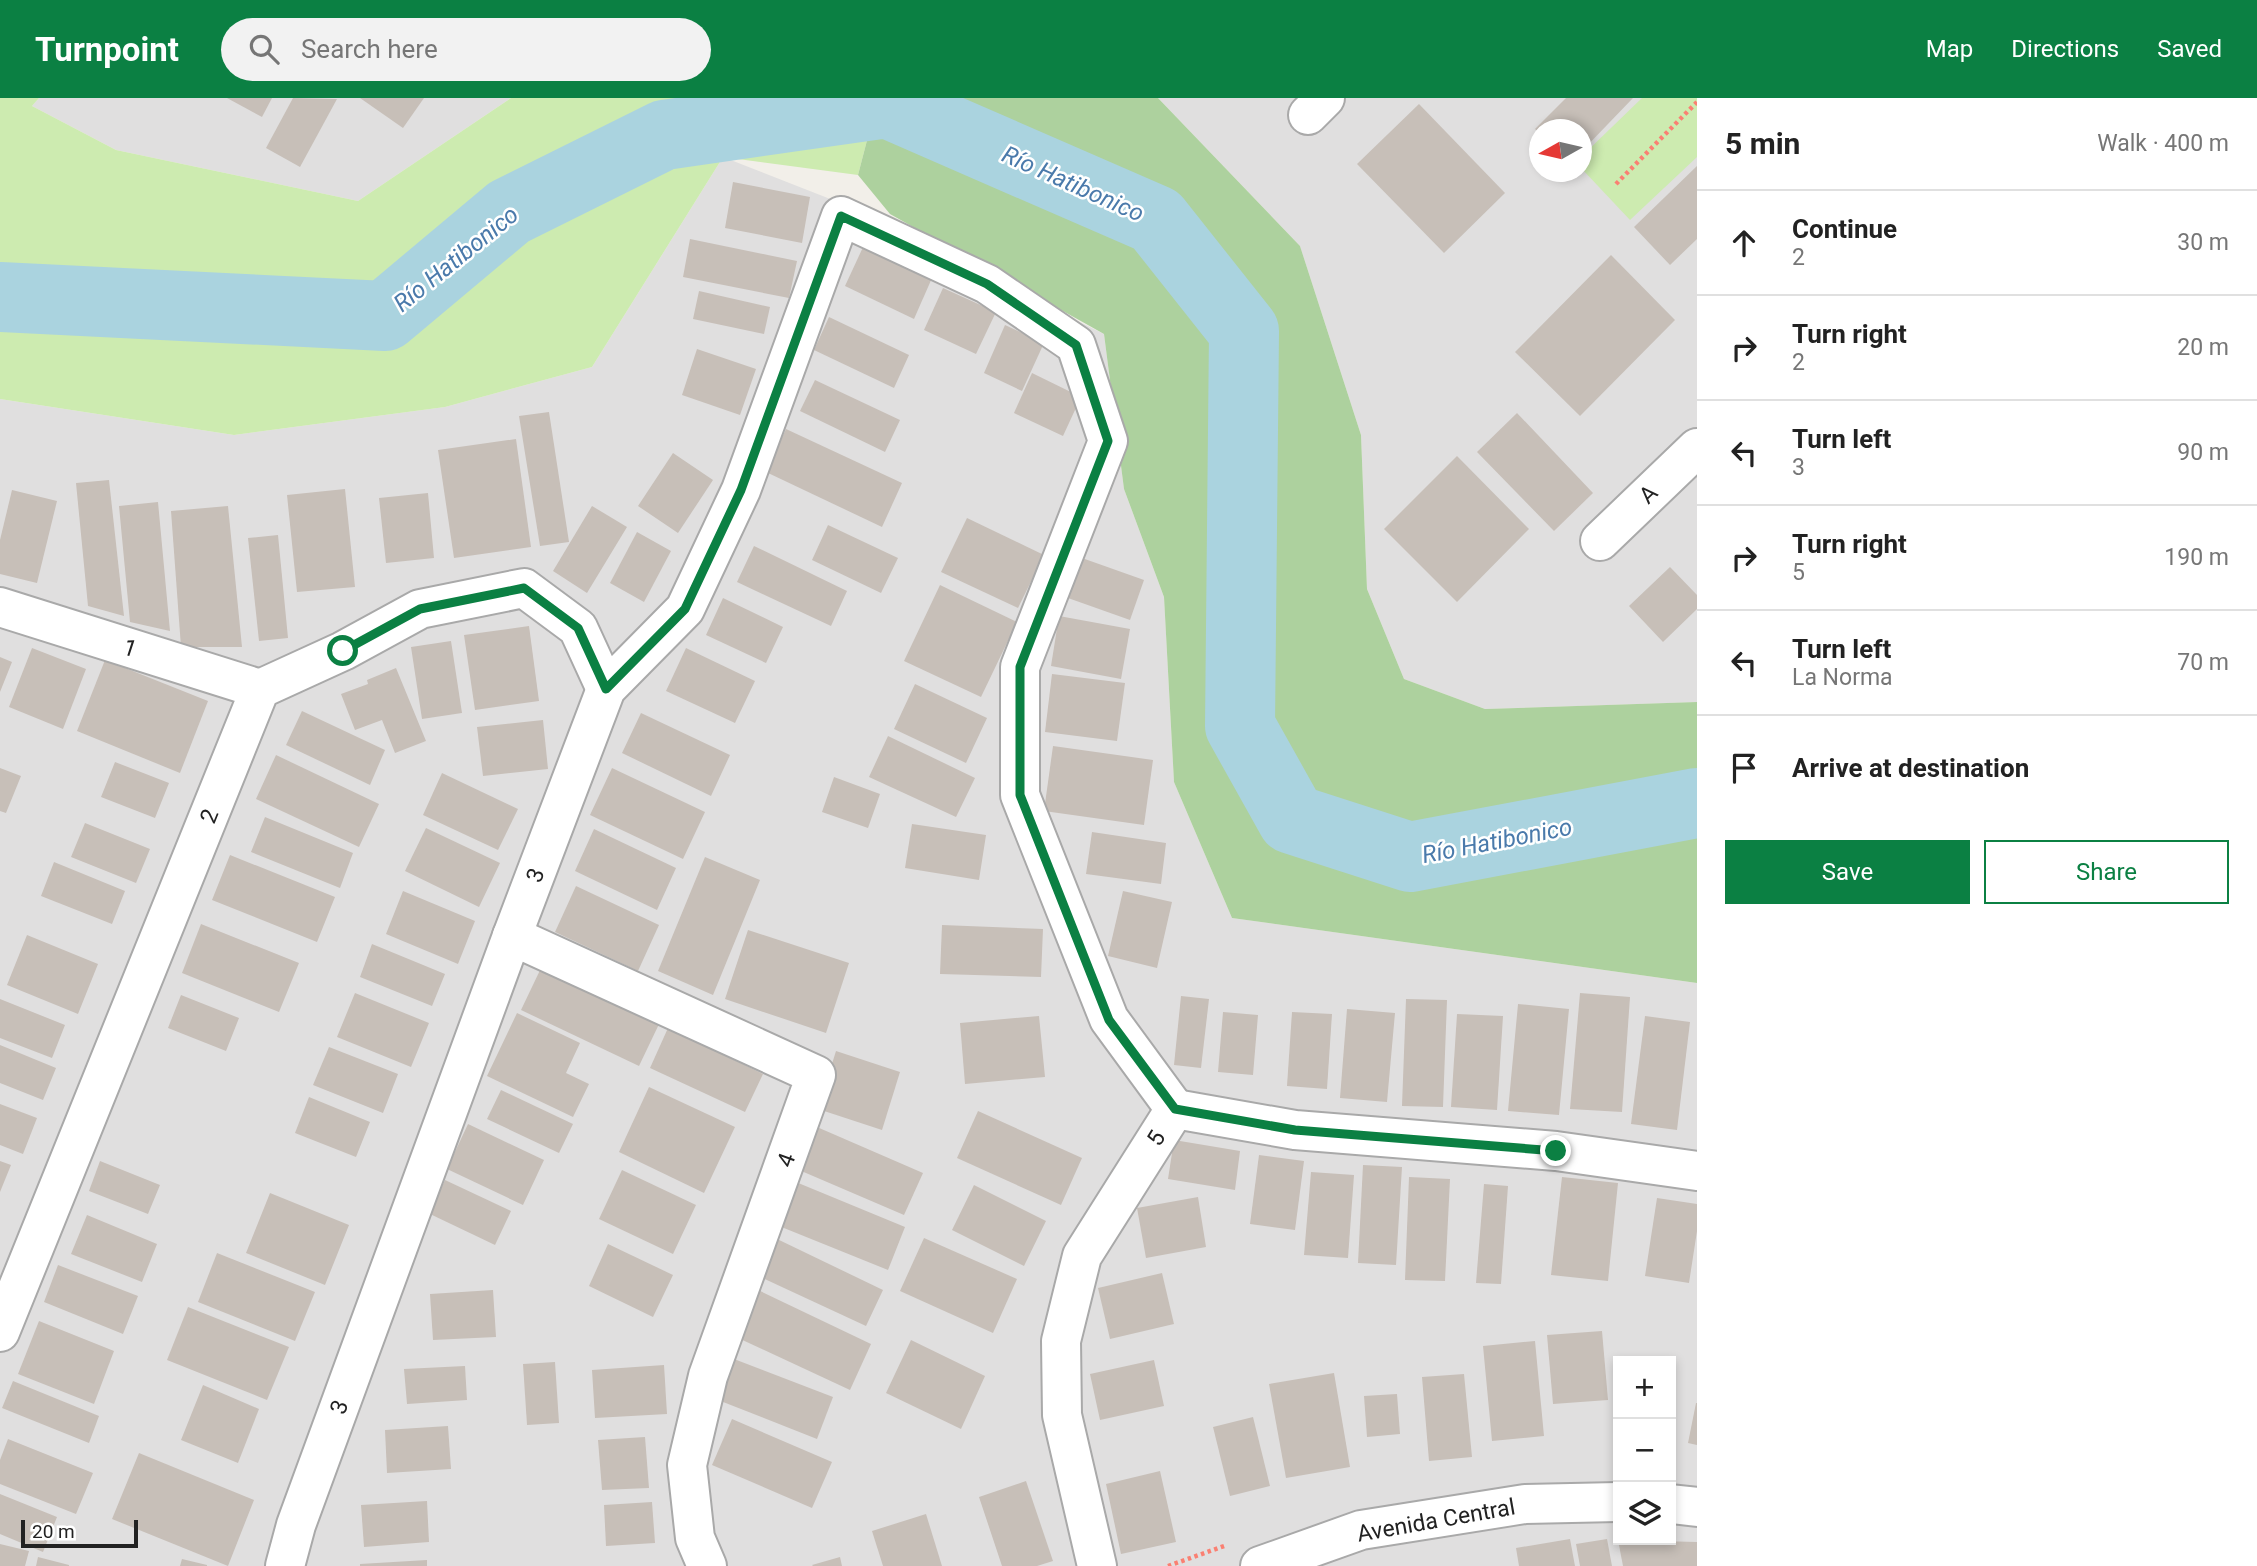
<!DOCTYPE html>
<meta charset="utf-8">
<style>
body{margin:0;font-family:Roboto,sans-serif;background:#f2f2f2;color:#222}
.controls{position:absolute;right:21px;bottom:21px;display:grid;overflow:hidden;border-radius:0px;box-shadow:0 4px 10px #0003}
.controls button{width:63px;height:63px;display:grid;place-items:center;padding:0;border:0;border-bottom:2px solid #e0e0e0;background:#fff;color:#222;font:35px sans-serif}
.compass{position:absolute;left:1529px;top:21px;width:63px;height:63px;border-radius:50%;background:#fff;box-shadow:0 4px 10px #0003;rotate:262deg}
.scale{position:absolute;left:21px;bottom:18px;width:117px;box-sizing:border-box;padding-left:7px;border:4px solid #222;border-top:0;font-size:19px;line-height:24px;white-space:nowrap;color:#222;-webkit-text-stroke:5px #fff;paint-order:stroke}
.stop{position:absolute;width:21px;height:21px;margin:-16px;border:5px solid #0b8043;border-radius:50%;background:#fff}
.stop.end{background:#0b8043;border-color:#fff;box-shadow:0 2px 7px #0008}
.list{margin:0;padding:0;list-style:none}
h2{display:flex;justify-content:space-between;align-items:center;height:91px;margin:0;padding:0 28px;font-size:30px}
h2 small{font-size:23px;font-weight:400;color:#767676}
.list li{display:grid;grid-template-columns:46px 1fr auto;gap:21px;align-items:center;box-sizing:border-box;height:105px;padding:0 28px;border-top:2px solid #e0e0e0}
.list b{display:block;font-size:26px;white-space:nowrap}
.list p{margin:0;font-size:23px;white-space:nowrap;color:#767676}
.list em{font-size:23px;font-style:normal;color:#767676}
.actions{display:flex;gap:14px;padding:21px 28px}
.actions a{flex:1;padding:16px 0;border:2px solid #0b8043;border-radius:0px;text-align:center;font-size:24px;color:#0b8043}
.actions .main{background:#0b8043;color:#fff}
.icon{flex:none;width:38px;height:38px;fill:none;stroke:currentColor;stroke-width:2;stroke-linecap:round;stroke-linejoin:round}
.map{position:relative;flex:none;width:1697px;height:1468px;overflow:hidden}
header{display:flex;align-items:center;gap:42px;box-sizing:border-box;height:98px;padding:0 35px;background:#0b8043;color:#fff}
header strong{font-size:33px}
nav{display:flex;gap:38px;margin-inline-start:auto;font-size:24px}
.search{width:490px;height:63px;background:#f2f2f2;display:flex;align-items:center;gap:18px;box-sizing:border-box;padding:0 24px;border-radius:38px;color:#767676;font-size:26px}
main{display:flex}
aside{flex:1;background:#fff}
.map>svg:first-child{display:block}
.residential{fill:#e0dfdf;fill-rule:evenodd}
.grass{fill:#cdebb0}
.forest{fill:#add19e}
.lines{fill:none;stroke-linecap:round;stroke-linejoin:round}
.river{stroke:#aad3df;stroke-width:70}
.building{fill:#c7bfb8}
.minor-casing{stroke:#a9a9a9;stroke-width:42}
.path{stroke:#fa8072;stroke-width:4.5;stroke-dasharray:3.5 3.5;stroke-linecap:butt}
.minor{stroke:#fff;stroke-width:38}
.route{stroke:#0b8043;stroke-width:9}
.labels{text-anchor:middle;stroke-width:5;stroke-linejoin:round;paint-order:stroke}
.street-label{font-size:23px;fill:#222;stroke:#fff}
.water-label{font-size:24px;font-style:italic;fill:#4a7aab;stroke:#fff}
</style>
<header>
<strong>Turnpoint</strong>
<div class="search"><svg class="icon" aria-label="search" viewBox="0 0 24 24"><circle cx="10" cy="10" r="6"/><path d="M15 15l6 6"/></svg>Search here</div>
<nav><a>Map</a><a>Directions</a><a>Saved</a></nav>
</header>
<main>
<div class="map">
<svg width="1697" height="1468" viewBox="0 0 1697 1468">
<rect width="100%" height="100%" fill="#f2efe9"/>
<g class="residential">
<path d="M 39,0 L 511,0 L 358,103 L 116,52 L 32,8 Z"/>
<path d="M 1158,0 L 1697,0 L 1697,604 L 1485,611 L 1404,581 L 1367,491 L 1361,337 L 1300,148 ZM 1540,32 L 1582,32 L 1582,74 L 1540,74 Z"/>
<path d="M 723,59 L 843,106 L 1104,236 L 1124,391 L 1164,499 L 1174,684 L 1232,820 L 1697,885 L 1697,1468 L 0,1468 L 0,301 L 234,337 L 445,309 L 592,269 ZM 1618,1263 L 1671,1263 L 1671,1442 L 1618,1442 Z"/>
</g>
<g class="grass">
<path d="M 0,0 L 39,0 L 32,8 L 116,52 L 358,103 L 511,0 L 878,0 L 858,77 L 723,59 L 592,269 L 445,309 L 234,337 L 0,301 Z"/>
<path d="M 1642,0 L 1697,0 L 1697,59 L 1630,122 L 1582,71 L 1582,58 Z"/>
</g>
<path class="forest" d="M 878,0 L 1158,0 L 1300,148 L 1361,337 L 1367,491 L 1404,581 L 1485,611 L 1697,604 L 1697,885 L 1232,820 L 1174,684 L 1164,499 L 1124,391 L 1104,236 L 890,116 L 858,77 Z"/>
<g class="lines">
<path class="river" d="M 0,199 L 385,218 L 509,114 L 664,37 L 887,5 L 1156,122 L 1244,233 L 1240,628 L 1292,721 L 1410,759 L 1697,705"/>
</g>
<g class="building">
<path d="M 227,0 L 272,0 L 262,19 Z"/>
<path d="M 293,0 L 337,1 L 300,69 L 266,50 Z"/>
<path d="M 360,0 L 424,0 L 403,30 Z"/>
<path d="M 1566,0 L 1633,0 L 1582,53 L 1582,32 L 1540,32 L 1540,35 L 1535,31 Z"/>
<path d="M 1419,6 L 1505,95 L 1444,155 L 1357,66 Z"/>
<path d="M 1697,68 L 1697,141 L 1670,167 L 1634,129 Z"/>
<path d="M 733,84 L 810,99 L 802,145 L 725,130 Z"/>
<path d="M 690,141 L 797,163 L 789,200 L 683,179 Z"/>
<path d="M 864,147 L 932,180 L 914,221 L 845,188 Z"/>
<path d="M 1611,157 L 1675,222 L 1580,318 L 1515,254 Z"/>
<path d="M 943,190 L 996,214 L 976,256 L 924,232 Z"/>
<path d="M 699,193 L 770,209 L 764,236 L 693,221 Z"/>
<path d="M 829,219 L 909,257 L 894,290 L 814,252 Z"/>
<path d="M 1005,227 L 1044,245 L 1022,293 L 984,275 Z"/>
<path d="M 697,251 L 756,271 L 740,317 L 682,297 Z"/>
<path d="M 1032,275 L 1081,299 L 1063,338 L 1014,315 Z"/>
<path d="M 815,282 L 900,322 L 885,354 L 800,313 Z"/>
<path d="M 549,314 L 569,444 L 540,448 L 519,318 Z"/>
<path d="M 1517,315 L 1593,395 L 1554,433 L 1477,354 Z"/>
<path d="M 786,331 L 902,385 L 882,429 L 766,374 Z"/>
<path d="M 516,341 L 531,449 L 454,460 L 438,352 Z"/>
<path d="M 673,355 L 713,382 L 678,435 L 638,408 Z"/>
<path d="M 1457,358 L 1529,431 L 1457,504 L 1384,431 Z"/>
<path d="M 109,382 L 124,518 L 88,508 L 76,385 Z"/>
<path d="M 345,391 L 355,489 L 297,494 L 287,397 Z"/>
<path d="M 12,392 L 57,403 L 37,485 L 0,476 L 0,442 Z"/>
<path d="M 428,395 L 434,460 L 386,465 L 379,400 Z"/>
<path d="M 158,404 L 170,533 L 130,524 L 119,408 Z"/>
<path d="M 228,408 L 242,549 L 181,549 L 171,413 Z"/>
<path d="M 592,408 L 627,429 L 587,495 L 553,473 Z"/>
<path d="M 967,420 L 1044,457 L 1018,510 L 941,474 Z"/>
<path d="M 828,427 L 898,460 L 881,495 L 812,462 Z"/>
<path d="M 637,434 L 671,453 L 644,504 L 610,485 Z"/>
<path d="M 278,437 L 288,540 L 259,543 L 248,440 Z"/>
<path d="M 754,448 L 847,493 L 831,528 L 737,484 Z"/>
<path d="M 1082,460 L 1144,482 L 1130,522 L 1068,500 Z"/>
<path d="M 1670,469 L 1697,497 L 1697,511 L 1663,544 L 1629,508 Z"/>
<path d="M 940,487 L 1017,524 L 981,599 L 904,563 Z"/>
<path d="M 723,500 L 783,529 L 766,565 L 706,537 Z"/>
<path d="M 1059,518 L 1130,531 L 1121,581 L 1051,568 Z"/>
<path d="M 529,528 L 539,603 L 475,612 L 464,537 Z"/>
<path d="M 451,543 L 462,615 L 422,621 L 411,549 Z"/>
<path d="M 32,550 L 86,571 L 63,631 L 9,609 Z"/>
<path d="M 686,550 L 755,583 L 735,625 L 666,593 Z"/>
<path d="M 0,559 L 12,564 L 0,594 Z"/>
<path d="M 105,562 L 208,603 L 180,675 L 77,633 Z"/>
<path d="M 396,570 L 426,643 L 395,655 L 382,622 L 355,632 L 341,596 L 368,586 L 367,582 Z"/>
<path d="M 1052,576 L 1125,585 L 1117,643 L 1045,634 Z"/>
<path d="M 915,586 L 987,620 L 966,665 L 894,631 Z"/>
<path d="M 302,613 L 385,652 L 370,687 L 286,647 Z"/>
<path d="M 641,615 L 730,657 L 711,698 L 622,655 Z"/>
<path d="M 543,622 L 548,671 L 483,678 L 477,629 Z"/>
<path d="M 888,638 L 975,680 L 956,719 L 869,679 Z"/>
<path d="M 1053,648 L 1153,662 L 1144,727 L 1044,713 Z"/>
<path d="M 276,657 L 379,706 L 359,749 L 256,701 Z"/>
<path d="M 115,664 L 169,685 L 155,720 L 101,699 Z"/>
<path d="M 0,670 L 21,678 L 6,715 L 0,713 Z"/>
<path d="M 612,670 L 705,714 L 683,761 L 590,717 Z"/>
<path d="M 442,675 L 518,711 L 498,752 L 423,717 Z"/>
<path d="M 834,679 L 880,696 L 868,730 L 822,714 Z"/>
<path d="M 265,719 L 353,755 L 340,790 L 251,754 Z"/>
<path d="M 85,725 L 150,751 L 136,785 L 71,759 Z"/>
<path d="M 912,726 L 986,737 L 979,782 L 905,770 Z"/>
<path d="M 426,730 L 500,765 L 479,809 L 405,773 Z"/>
<path d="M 594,731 L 676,770 L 657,812 L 575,773 Z"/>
<path d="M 1092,734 L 1166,745 L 1161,786 L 1086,776 Z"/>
<path d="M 230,757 L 335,799 L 317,844 L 212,802 Z"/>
<path d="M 705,759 L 760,782 L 713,897 L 658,873 Z"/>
<path d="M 54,764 L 125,793 L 112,826 L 41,798 Z"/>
<path d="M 576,788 L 659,827 L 638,873 L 555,834 Z"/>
<path d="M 403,793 L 475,823 L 458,866 L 386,836 Z"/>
<path d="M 1123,793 L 1172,804 L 1157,870 L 1108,858 Z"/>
<path d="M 201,826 L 299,865 L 279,914 L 182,875 Z"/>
<path d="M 942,827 L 1043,831 L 1041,879 L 940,876 Z"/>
<path d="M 748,832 L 849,865 L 826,935 L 725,901 Z"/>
<path d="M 27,837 L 98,866 L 78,916 L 7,887 Z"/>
<path d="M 372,846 L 445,876 L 432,908 L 360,879 Z"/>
<path d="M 542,868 L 660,924 L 639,968 L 521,912 Z"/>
<path d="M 355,895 L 429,925 L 411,969 L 337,939 Z"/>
<path d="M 1580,895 L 1630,899 L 1622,1014 L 1570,1011 Z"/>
<path d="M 181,897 L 239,920 L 226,953 L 168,930 Z"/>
<path d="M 1181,898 L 1209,901 L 1201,970 L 1174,967 Z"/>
<path d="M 0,901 L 65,927 L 52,960 L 0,940 Z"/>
<path d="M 1406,901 L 1447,902 L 1443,1009 L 1402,1008 Z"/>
<path d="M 1518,906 L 1569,911 L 1559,1017 L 1508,1013 Z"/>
<path d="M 1347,911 L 1395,915 L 1387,1004 L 1340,1000 Z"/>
<path d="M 1223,914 L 1258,917 L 1253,977 L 1218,974 Z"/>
<path d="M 1292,914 L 1332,916 L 1327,991 L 1287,988 Z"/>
<path d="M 517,915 L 580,945 L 566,975 L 589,986 L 573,1019 L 487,978 Z"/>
<path d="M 1457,916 L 1503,918 L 1497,1012 L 1451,1009 Z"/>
<path d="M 1039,918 L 1045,979 L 965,986 L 960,925 Z"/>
<path d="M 1645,918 L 1690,924 L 1677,1032 L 1631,1026 Z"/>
<path d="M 668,930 L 763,976 L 745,1014 L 650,970 Z"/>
<path d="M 0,947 L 56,970 L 43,1002 L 0,985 Z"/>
<path d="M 329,949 L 398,976 L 383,1015 L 313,987 Z"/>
<path d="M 836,953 L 900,974 L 882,1032 L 818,1011 Z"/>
<path d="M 649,989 L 735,1029 L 704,1095 L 619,1054 Z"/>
<path d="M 501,992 L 573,1026 L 559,1055 L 487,1021 Z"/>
<path d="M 309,999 L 370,1024 L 356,1059 L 295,1035 Z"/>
<path d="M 0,1006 L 37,1020 L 23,1056 L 0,1047 Z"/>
<path d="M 978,1013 L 1082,1060 L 1061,1107 L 957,1060 Z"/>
<path d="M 468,1026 L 544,1062 L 523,1107 L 447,1071 Z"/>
<path d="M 810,1026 L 923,1075 L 904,1117 L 792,1069 Z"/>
<path d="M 1174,1042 L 1240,1053 L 1235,1092 L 1168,1081 Z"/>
<path d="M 1259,1057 L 1304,1063 L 1295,1132 L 1250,1126 Z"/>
<path d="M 0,1063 L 11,1067 L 0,1094 Z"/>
<path d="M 100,1063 L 160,1087 L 148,1116 L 89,1093 Z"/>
<path d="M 1363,1067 L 1402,1069 L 1396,1167 L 1358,1165 Z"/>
<path d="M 622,1072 L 696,1107 L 673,1156 L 599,1121 Z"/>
<path d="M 1311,1074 L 1354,1077 L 1348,1160 L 1304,1157 Z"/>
<path d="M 1409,1079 L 1450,1081 L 1445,1183 L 1405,1182 Z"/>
<path d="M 1562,1079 L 1618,1085 L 1608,1183 L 1551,1177 Z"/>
<path d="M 445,1082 L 511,1113 L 495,1147 L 430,1116 Z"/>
<path d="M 791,1082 L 905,1129 L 888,1172 L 774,1126 Z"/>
<path d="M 1484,1086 L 1508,1088 L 1501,1186 L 1476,1185 Z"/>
<path d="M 974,1087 L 1046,1123 L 1024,1168 L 952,1132 Z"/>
<path d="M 270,1095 L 349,1127 L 325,1187 L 246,1155 Z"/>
<path d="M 1198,1099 L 1206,1149 L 1146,1160 L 1137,1110 Z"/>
<path d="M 1657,1100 L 1697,1106 L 1697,1133 L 1689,1185 L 1645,1178 Z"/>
<path d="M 87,1117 L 157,1146 L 142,1184 L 71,1156 Z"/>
<path d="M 775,1140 L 883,1192 L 866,1228 L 758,1178 Z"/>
<path d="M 924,1140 L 1017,1181 L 993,1235 L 900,1193 Z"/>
<path d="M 608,1146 L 673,1177 L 653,1219 L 589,1188 Z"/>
<path d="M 217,1155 L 315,1194 L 295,1243 L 198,1204 Z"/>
<path d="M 58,1167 L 138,1198 L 123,1236 L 44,1204 Z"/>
<path d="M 1162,1175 L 1174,1226 L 1110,1241 L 1098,1190 Z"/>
<path d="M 493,1192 L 496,1239 L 433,1242 L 430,1196 Z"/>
<path d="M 758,1192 L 871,1246 L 850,1292 L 736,1239 Z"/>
<path d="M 188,1209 L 289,1249 L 267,1302 L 167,1262 Z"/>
<path d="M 39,1223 L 114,1253 L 94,1306 L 18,1276 Z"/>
<path d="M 1602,1233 L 1608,1302 L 1553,1306 L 1547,1237 Z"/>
<path d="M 911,1242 L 985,1278 L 961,1331 L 886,1295 Z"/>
<path d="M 1535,1243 L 1544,1338 L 1492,1343 L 1483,1248 Z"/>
<path d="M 734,1261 L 833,1299 L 817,1341 L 718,1302 Z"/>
<path d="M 1154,1262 L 1164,1308 L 1100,1322 L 1090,1276 Z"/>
<path d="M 555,1264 L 559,1325 L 527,1327 L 523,1266 Z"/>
<path d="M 664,1267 L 667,1316 L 595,1320 L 592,1272 Z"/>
<path d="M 465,1268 L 467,1302 L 407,1306 L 404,1271 Z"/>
<path d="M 1334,1275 L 1350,1369 L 1286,1380 L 1269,1286 Z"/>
<path d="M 1464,1276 L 1472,1359 L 1429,1363 L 1422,1279 Z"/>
<path d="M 13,1283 L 99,1318 L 89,1345 L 2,1310 Z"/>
<path d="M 203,1287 L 259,1311 L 238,1365 L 181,1342 Z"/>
<path d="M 1397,1296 L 1400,1336 L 1367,1339 L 1364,1298 Z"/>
<path d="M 1696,1305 L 1697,1305 L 1697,1347 L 1688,1345 Z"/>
<path d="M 1253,1319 L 1270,1388 L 1230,1398 L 1213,1329 Z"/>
<path d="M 732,1321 L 832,1364 L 812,1410 L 712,1367 Z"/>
<path d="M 448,1328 L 451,1371 L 387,1375 L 385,1332 Z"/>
<path d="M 645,1339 L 649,1390 L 602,1392 L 598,1342 Z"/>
<path d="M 8,1341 L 93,1375 L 76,1416 L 0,1386 L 0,1362 Z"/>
<path d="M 139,1355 L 254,1402 L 228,1468 L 112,1421 Z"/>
<path d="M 1160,1373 L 1176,1444 L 1121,1456 L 1106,1386 Z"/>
<path d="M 1026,1383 L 1053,1463 L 1037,1468 L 1002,1468 L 979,1399 Z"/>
<path d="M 0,1396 L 57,1419 L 43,1454 L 0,1436 Z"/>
<path d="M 427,1403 L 429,1444 L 364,1449 L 361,1407 Z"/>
<path d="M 652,1404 L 655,1445 L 606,1448 L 604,1407 Z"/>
<path d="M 926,1416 L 942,1468 L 883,1468 L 872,1433 Z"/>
<path d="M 1570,1441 L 1575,1468 L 1519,1468 L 1516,1450 Z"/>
<path d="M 1607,1441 L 1612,1468 L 1580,1468 L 1576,1446 Z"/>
<path d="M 1618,1442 L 1697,1444 L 1697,1468 L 1623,1468 Z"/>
<path d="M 0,1446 L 29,1453 L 25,1468 L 0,1468 Z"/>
<path d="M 38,1459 L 69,1467 L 69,1468 L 36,1468 Z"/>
<path d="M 840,1459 L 842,1468 L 813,1468 L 812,1467 Z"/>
<path d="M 182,1461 L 207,1467 L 207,1468 L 180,1468 Z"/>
<path d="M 427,1462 L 427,1468 L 360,1468 L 360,1466 Z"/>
</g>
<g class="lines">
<defs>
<g id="minor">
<path d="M 1308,17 L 1325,0"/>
<path d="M 1600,443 L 1697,350"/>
<path d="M 0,509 L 260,591"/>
<path d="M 512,838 L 816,977 L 708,1278 L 687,1367 L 695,1440 L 707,1468"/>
<path d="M 1175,1011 L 1295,1032 L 1556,1053 L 1697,1073"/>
<path d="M 0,1234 L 260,591 L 343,553 L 420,511 L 524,490 L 578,530 L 606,591"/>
<path d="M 1671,1406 L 1697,1409"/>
<path d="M 285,1468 L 296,1427 L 512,838 L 606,591 L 685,511 L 741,392 L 841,118 L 987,186 L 1076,247 L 1108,343 L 1020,569 L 1020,697 L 1109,921 L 1175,1011"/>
<path d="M 1097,1468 L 1062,1317 L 1061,1243 L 1082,1158 L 1175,1011"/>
<path d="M 1260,1468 L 1361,1432 L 1525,1406 L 1618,1404"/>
</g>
</defs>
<use href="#minor" class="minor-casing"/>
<g class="path">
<path d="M 1616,86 L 1697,4"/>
<path d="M 1168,1468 L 1227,1447"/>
</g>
<use href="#minor" class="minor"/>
</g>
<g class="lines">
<path class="route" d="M 343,553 L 420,511 L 524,490 L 578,530 L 606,591 L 685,511 L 741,392 L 841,118 L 987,186 L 1076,247 L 1108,343 L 1020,569 L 1020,697 L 1109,922 L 1175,1011 L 1295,1032 L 1556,1053"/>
</g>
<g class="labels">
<g class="street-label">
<text transform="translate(1648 396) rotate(-44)" y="8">A</text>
<text transform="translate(130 550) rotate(18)" y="8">1</text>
<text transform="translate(209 718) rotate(-68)" y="8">2</text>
<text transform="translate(535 777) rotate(-69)" y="8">3</text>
<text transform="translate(1156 1040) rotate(-58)" y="8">5</text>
<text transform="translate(786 1062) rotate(-70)" y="8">4</text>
<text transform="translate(339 1309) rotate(-70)" y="8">3</text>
<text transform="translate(1436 1422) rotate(-10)" y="8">Avenida Central</text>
</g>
<g class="water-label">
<text transform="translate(1073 86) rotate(24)" y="8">Río Hatibonico</text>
<text transform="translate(456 161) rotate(-39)" y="8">Río Hatibonico</text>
<text transform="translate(1497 743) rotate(-11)" y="8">Río Hatibonico</text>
</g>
</g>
</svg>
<div class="controls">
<button>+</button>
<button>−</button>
<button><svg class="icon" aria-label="layers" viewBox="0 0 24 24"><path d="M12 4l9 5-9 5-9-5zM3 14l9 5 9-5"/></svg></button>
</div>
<svg class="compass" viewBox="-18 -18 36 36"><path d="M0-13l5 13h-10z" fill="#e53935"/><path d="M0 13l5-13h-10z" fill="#767676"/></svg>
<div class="scale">20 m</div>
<div class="stop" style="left:343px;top:553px"></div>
<div class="stop end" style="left:1556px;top:1053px"></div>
</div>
<aside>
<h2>5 min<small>Walk · 400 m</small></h2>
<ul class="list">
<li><svg class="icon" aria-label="ahead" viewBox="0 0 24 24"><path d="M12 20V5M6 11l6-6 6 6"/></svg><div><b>Continue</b><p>2</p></div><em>30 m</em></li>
<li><svg class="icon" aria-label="right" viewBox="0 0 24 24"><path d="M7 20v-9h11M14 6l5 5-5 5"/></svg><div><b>Turn right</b><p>2</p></div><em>20 m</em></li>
<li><svg class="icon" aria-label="left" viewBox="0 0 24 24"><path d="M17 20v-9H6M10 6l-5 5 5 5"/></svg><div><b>Turn left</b><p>3</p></div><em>90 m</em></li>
<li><svg class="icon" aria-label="right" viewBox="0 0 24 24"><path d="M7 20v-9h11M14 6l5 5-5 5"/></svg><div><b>Turn right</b><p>5</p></div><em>190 m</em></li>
<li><svg class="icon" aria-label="left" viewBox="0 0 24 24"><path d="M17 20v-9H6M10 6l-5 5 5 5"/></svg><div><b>Turn left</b><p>La Norma</p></div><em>70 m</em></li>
<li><svg class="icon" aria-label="arrive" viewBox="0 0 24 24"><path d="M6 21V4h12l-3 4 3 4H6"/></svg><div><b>Arrive at destination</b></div></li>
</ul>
<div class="actions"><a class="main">Save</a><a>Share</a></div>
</aside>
</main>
